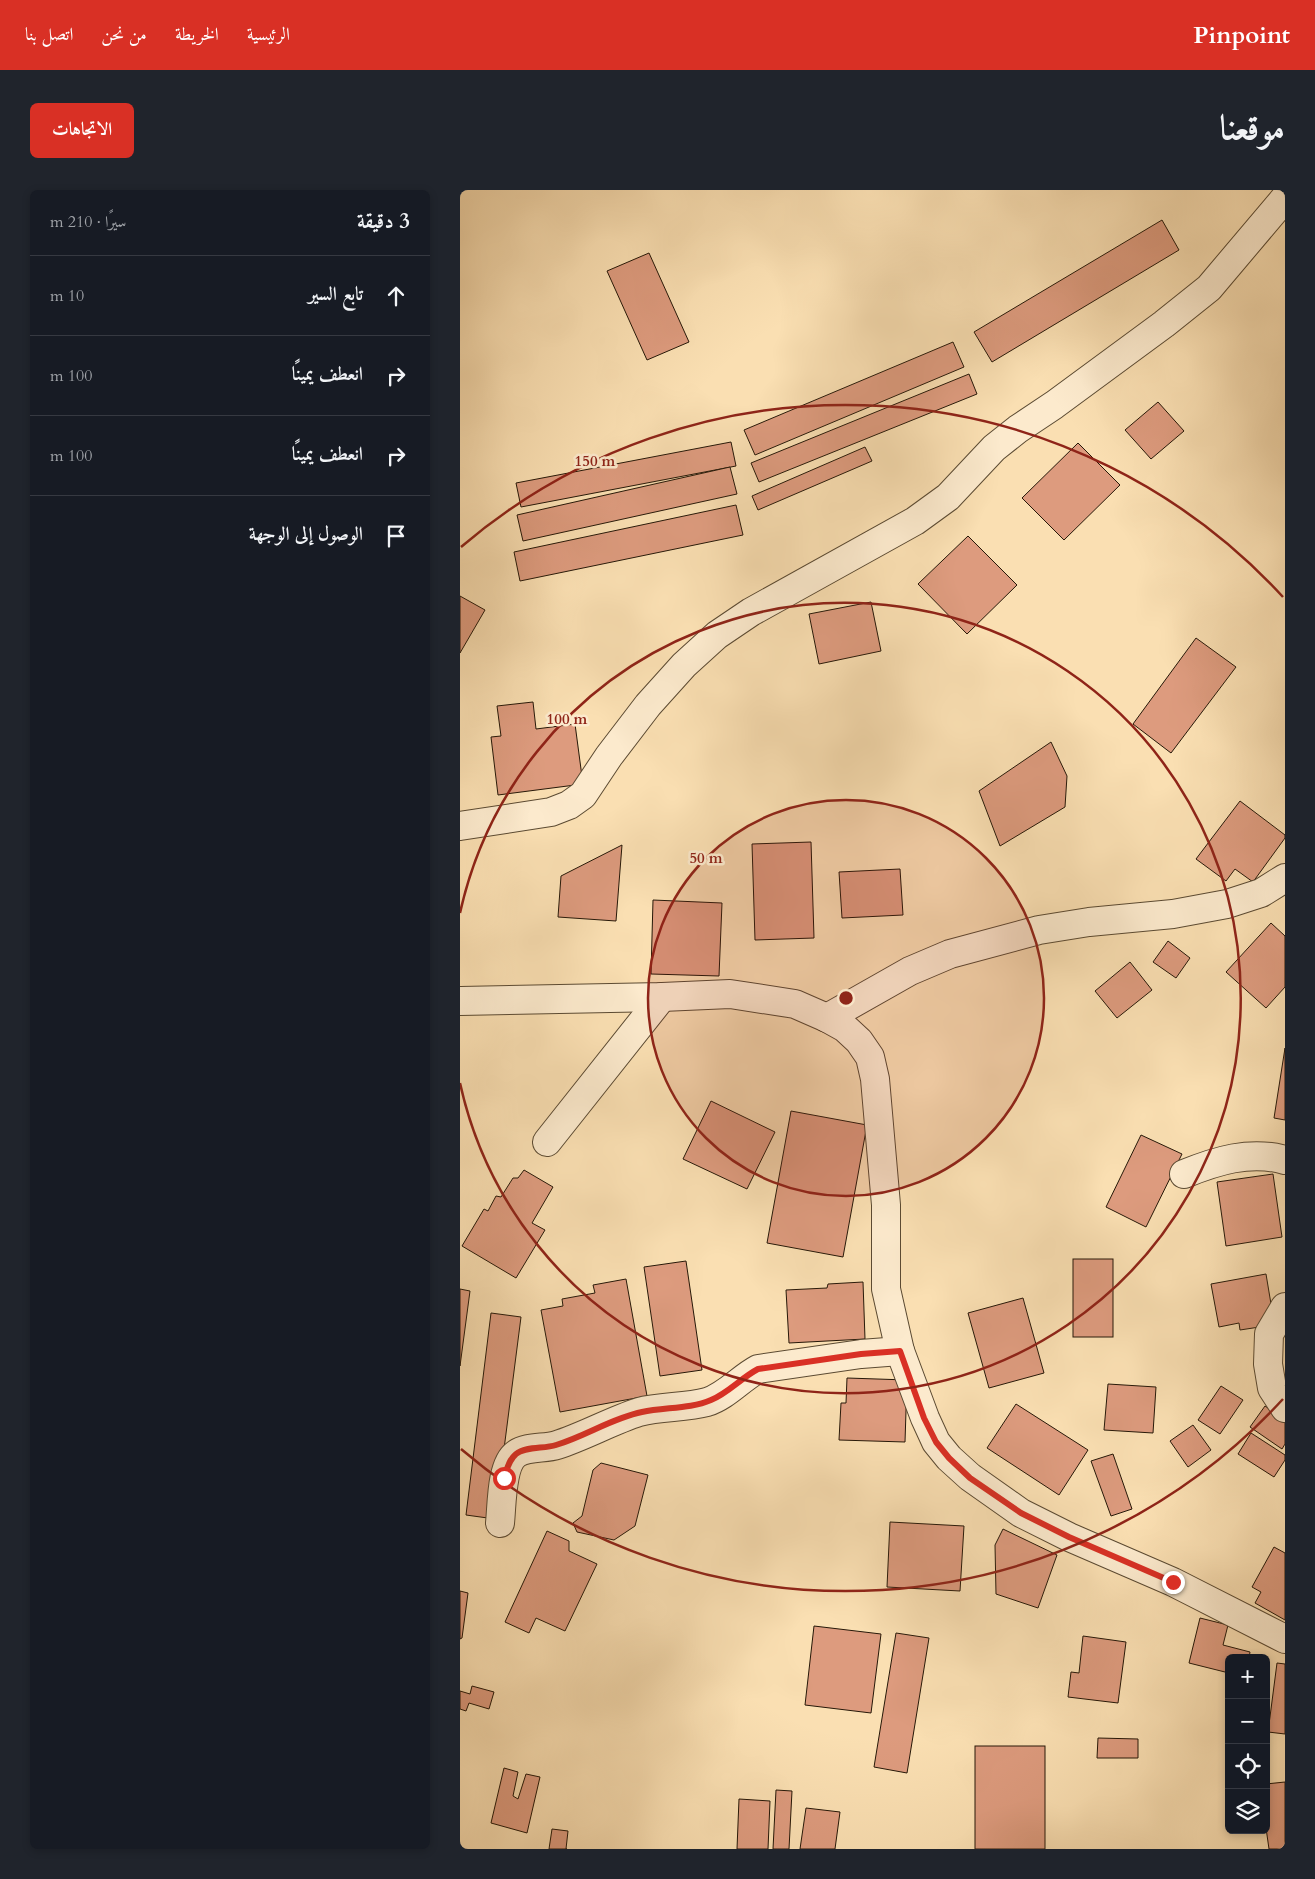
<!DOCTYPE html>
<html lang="ar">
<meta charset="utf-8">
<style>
body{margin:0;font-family:Cardo,Amiri,serif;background:#20242c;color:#f1f3f6;direction:rtl}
.controls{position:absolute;right:15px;bottom:15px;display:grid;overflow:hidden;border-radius:8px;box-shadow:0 2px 8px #0003}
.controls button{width:45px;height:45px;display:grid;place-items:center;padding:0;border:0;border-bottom:1px solid #363941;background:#171b24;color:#f1f3f6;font:25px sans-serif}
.stop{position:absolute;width:15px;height:15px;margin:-11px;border:4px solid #d93025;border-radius:50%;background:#fff}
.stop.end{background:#d93025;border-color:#fff;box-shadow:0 1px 5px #0008}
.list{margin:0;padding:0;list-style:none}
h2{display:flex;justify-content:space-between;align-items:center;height:65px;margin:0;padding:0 20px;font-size:21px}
h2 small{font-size:16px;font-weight:400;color:#9ea1a6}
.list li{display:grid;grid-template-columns:32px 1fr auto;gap:15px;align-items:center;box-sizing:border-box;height:80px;padding:0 20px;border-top:1px solid #363941}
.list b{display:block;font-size:19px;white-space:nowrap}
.list em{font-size:16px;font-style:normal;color:#9ea1a6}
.icon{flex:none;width:28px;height:28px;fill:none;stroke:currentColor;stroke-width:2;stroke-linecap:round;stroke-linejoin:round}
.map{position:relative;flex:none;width:825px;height:1659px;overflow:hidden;direction:ltr;border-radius:8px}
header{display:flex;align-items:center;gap:30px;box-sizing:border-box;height:70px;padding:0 25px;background:#d93025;color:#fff}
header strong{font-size:24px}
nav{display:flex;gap:28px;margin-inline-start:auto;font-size:18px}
.intro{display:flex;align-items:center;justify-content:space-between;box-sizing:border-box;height:120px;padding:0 30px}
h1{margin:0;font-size:35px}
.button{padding:12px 22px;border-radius:8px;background:#d93025;color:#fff;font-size:18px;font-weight:700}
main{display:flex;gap:30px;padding:0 30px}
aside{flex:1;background:#171b24;border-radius:8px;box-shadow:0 2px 8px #0003}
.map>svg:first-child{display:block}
.building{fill:#dd9b7e;stroke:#261808}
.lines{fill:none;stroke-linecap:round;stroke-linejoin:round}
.minor-casing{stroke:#5b4a32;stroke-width:30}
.minor{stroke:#fceacd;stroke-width:28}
.route{stroke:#d93025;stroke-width:6}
.ring{fill:none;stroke:#8f2418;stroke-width:2.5}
.centre{fill:#8f2418;stroke:#fceacd;stroke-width:2.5}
.ring-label{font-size:15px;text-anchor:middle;font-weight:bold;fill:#8f2418;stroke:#fceacd;stroke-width:5;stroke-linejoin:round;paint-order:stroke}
</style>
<header>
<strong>Pinpoint</strong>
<nav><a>الرئيسية</a><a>الخريطة</a><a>من نحن</a><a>اتصل بنا</a></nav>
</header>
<div class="intro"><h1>موقعنا</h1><a class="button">الاتجاهات</a></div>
<main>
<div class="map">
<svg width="825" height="1659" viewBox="0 0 825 1659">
<rect width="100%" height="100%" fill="#fadfb2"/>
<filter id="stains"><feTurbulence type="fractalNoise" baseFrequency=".004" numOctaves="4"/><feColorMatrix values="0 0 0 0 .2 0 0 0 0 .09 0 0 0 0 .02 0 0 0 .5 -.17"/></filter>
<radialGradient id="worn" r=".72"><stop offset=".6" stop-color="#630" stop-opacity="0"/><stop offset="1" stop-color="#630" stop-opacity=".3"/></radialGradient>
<g class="building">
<path d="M 702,30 L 719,60 L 532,172 L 514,142 Z"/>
<path d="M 189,63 L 229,152 L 187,170 L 147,81 Z"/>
<path d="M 493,152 L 504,177 L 295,265 L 284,240 Z"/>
<path d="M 509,184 L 517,204 L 299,292 L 291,273 Z"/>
<path d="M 698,212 L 724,241 L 691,269 L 665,240 Z"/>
<path d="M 271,252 L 276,276 L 61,317 L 56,293 Z"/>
<path d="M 618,253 L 660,295 L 604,350 L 562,308 Z"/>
<path d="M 405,257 L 412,271 L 298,320 L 292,306 Z"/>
<path d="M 270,277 L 277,304 L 63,351 L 57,325 Z"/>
<path d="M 276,315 L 283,345 L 60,391 L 54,362 Z"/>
<path d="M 508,346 L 557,395 L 507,444 L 458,394 Z"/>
<path d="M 0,406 L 25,420 L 0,463 Z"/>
<path d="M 411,412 L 421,461 L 359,474 L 349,424 Z"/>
<path d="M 736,448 L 776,477 L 711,563 L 673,534 Z"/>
<path d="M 73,512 L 76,539 L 115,534 L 123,594 L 38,605 L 31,547 L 41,546 L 37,516 Z"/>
<path d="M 591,552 L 607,586 L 605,617 L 540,656 L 519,601 Z"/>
<path d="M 780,611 L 825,645 L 825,648 L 793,692 L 775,679 L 766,691 L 736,669 Z"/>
<path d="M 351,652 L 354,748 L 295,750 L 292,654 Z"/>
<path d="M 162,655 L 156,731 L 98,727 L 101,686 Z"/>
<path d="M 440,679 L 443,725 L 382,728 L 379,682 Z"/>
<path d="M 193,710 L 262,713 L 259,786 L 191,784 Z"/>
<path d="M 811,733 L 825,746 L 825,797 L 806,818 L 766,782 Z"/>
<path d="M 708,751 L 730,768 L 716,788 L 693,772 Z"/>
<path d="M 670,772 L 692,800 L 657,828 L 635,801 Z"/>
<path d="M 825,858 L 825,930 L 814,928 Z"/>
<path d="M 251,911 L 315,942 L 287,999 L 223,969 Z"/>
<path d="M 331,921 L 407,935 L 383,1067 L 307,1053 Z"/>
<path d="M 681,945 L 722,964 L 686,1037 L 646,1017 Z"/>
<path d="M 64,980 L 93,997 L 72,1033 L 85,1040 L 56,1088 L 2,1056 L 24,1019 L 28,1021 L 36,1006 L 41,1007 L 53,988 L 58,988 Z"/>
<path d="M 813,984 L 822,1047 L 766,1056 L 757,992 Z"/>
<rect x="613" y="1069" width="40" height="78"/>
<path d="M 226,1071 L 242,1180 L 200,1186 L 184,1077 Z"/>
<path d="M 806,1084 L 813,1126 L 806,1136 L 780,1140 L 779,1133 L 759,1137 L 751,1094 Z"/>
<path d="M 166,1089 L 187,1206 L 100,1222 L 81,1120 L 103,1116 L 102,1109 L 135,1103 L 133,1095 Z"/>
<path d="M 403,1092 L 405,1149 L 329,1153 L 326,1100 L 367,1098 L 368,1094 Z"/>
<path d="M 0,1099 L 10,1101 L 0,1176 Z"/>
<path d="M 563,1108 L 584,1183 L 529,1198 L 508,1123 Z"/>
<path d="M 31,1123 L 61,1127 L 35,1329 L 6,1325 Z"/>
<path d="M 387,1188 L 447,1190 L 445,1252 L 379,1250 L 381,1213 L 386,1213 Z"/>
<path d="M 648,1194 L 696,1197 L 693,1243 L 644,1240 Z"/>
<path d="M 761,1196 L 783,1210 L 760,1244 L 738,1230 Z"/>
<path d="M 556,1214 L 628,1260 L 599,1305 L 527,1258 Z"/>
<path d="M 805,1216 L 825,1230 L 825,1254 L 822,1259 L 790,1237 Z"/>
<path d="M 733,1235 L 751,1260 L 728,1277 L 710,1251 Z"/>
<path d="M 791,1243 L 825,1265 L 825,1270 L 814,1287 L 778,1264 Z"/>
<path d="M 653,1264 L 672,1319 L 651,1326 L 631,1271 Z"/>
<path d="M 141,1273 L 188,1285 L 175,1336 L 154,1350 L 117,1342 L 113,1333 L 122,1326 L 133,1280 Z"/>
<path d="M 430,1332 L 504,1336 L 500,1401 L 427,1397 Z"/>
<path d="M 543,1339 L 597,1365 L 578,1418 L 536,1404 L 535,1355 Z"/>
<path d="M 87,1341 L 109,1351 L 109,1361 L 137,1374 L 105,1441 L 76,1428 L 69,1443 L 45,1432 Z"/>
<path d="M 814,1357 L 825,1363 L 825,1430 L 795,1413 L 801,1402 L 792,1397 Z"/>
<path d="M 0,1401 L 8,1403 L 2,1448 L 0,1449 Z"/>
<path d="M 740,1428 L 768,1435 L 763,1455 L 790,1462 L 789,1468 L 769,1468 L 769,1483 L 729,1473 Z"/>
<path d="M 354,1436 L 421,1444 L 411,1523 L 345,1515 Z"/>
<path d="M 436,1443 L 469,1448 L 447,1583 L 414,1577 Z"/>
<path d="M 623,1446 L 666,1452 L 658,1513 L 608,1507 L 611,1482 L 619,1483 Z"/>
<path d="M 817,1473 L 825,1474 L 825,1544 L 808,1542 Z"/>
<path d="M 12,1496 L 34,1502 L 29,1519 L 9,1513 L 6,1521 L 0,1519 L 0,1501 L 10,1504 Z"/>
<path d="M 638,1548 L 678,1549 L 678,1568 L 637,1568 Z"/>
<rect x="515" y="1556" width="70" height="103"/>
<path d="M 44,1578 L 58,1582 L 53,1606 L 58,1609 L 66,1584 L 80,1587 L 67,1643 L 31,1633 Z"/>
<path d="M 825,1592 L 825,1659 L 809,1659 L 806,1638 L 806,1594 Z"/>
<path d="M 316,1600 L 332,1601 L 329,1659 L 313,1659 Z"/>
<path d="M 279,1609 L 310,1611 L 308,1659 L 277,1659 Z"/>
<path d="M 346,1618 L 380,1622 L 375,1659 L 340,1659 Z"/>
<path d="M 92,1639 L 108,1641 L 106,1659 L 107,1659 L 89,1659 Z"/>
</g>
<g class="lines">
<defs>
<g id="minor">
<path d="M 0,636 L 91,622 L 109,615 L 123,605 L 149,566 L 188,515 L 224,475 L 257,445 L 291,422 L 455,331 L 488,307 L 534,258 L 558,239 L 594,215 L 704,134 L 749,98 L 825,8"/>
<path d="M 0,811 L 202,807 L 270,804 L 335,814 L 367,828 L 385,838 L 399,851 L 410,867 L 415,889 L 426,1015 L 426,1099 L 440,1161 L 465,1228 L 476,1252 L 489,1268 L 510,1287 L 561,1323 L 609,1347 L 713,1392 L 825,1449"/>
<path d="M 367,828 L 450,781 L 490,764 L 579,740 L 629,732 L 713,724 L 767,714 L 801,703 L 825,688"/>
<path d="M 87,952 L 202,807"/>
<path d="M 724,984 C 756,971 790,960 825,970"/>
<path d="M 825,1117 L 809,1144 L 808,1174 L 812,1198 L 825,1218"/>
<path d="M 40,1333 C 42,1315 41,1275 56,1264 C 67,1256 85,1259 97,1255 C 125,1246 151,1231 179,1222 C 201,1216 225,1218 247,1212 C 266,1206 281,1188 298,1179 L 401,1164 L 440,1161"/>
</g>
</defs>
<use href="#minor" class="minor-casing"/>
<use href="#minor" class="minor"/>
</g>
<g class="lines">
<path class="route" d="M 44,1288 C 47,1280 48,1271 56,1264 C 66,1256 84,1259 96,1255 C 126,1246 152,1228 182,1222 C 205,1217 230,1219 251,1210 C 268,1203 281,1188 298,1179 L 401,1164 L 440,1161 L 464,1228 L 476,1252 L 489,1268 L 510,1288 L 561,1323 L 609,1347 L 713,1392"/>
</g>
<circle cx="386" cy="808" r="198" fill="#8f2418" fill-opacity=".12"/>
<g class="ring">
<circle cx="386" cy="808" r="198"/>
<path d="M0 723A395 395 0 1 1 0 893"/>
<path d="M823 1209A593 593 0 0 1 1 1259M1 357A593 593 0 0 1 823 407"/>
</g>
<circle cx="386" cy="808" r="8" class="centre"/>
<g class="ring-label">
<text x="135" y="276">150 m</text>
<text x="107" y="534">100 m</text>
<text x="246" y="673">50 m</text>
</g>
<rect width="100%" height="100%" filter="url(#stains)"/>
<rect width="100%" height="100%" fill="url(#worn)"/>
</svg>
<div class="controls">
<button>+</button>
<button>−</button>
<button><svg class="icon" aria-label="locate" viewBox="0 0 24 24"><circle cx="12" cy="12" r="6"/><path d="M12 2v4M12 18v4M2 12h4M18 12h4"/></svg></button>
<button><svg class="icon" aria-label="layers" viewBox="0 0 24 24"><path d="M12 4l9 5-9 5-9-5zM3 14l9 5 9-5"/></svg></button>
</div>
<div class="stop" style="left:44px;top:1288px"></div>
<div class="stop end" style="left:713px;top:1392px"></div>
</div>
<aside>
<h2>3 دقيقة<small>سيرًا · 210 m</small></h2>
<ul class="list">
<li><svg class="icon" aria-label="ahead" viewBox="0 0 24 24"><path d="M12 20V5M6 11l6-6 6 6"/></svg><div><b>تابع السير</b></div><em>10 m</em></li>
<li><svg class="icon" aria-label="right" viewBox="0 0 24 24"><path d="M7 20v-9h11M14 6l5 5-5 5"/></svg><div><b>انعطف يمينًا</b></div><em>100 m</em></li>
<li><svg class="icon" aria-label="right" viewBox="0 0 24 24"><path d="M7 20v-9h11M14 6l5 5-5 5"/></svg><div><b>انعطف يمينًا</b></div><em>100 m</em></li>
<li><svg class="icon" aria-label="arrive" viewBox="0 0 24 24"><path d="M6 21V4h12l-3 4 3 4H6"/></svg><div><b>الوصول إلى الوجهة</b></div></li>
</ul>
</aside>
</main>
